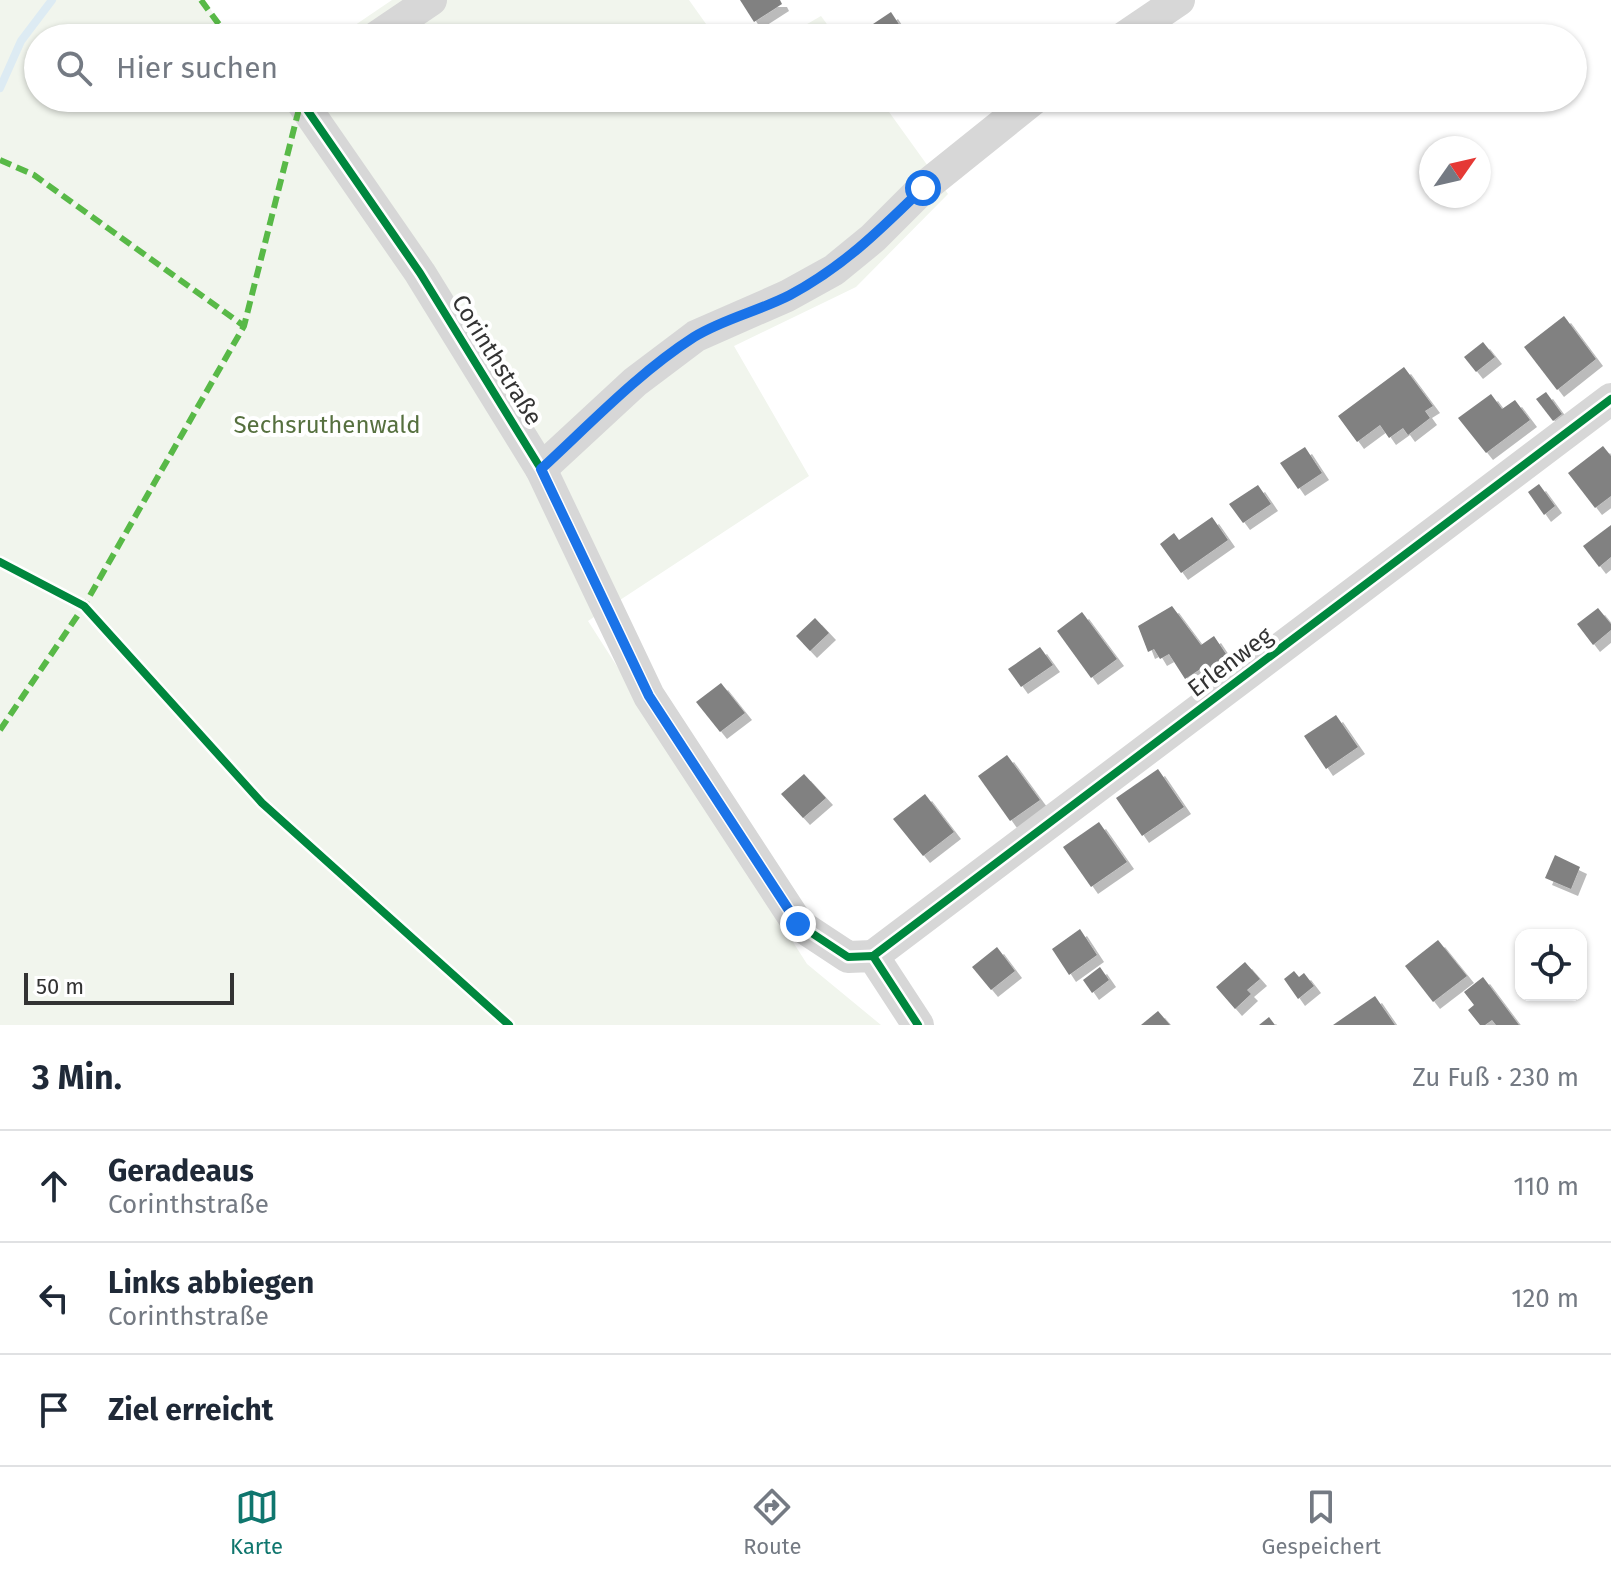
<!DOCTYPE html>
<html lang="de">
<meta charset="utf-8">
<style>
body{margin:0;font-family:"Fira Sans",sans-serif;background:#f2f2f3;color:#1f2937}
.controls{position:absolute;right:24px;bottom:24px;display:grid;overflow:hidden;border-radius:16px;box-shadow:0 2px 6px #0004}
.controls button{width:72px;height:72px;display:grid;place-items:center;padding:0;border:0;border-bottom:2px solid #e0e1e3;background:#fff;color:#1f2937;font:40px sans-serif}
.compass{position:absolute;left:1419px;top:136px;width:72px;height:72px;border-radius:50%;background:#fff;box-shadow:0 2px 6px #0004;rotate:56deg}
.scale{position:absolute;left:24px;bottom:20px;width:210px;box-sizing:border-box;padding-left:8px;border:4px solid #333;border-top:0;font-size:22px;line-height:28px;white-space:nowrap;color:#333;-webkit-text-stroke:6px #fff;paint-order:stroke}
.stop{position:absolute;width:24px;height:24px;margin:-18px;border:6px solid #1a73e8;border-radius:50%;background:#fff}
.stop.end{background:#1a73e8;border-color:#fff;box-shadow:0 2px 8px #0008}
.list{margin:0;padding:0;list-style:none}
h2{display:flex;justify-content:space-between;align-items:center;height:104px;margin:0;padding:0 32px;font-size:34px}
h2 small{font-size:26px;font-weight:400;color:#747a83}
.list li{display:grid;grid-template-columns:52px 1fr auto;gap:24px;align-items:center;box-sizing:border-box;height:112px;padding:0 32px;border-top:2px solid #e0e1e3}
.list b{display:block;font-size:30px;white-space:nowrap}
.list p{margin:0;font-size:26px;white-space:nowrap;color:#747a83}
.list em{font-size:26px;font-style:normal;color:#747a83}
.icon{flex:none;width:44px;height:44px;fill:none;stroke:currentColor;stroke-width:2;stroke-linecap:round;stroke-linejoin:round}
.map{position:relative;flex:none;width:1611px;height:1025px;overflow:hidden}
.search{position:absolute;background:#fff;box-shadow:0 2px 6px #0004;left:24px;right:24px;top:24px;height:88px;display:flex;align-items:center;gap:20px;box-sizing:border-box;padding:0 28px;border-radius:44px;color:#747a83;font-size:30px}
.sheet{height:440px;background:#fff}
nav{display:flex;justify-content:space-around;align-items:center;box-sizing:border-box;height:112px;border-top:2px solid #e0e1e3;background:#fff;font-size:22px;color:#747a83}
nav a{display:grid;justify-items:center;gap:4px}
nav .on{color:#0f766e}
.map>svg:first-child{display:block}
.green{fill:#f1f5ed}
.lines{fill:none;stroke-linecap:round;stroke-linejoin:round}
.stream{stroke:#ddebf3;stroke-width:8}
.building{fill:#818181;filter:url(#shadow)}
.minor{stroke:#d7d7d7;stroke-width:32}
.quiet{stroke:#58b947;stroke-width:6;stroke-dasharray:12 6;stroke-linecap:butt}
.cycleway-casing{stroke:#fff;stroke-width:13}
.cycleway{stroke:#00873e;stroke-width:8}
.route{stroke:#1a73e8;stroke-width:10}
.labels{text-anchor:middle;stroke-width:8;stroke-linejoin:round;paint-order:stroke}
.street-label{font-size:24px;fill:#333;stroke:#fff}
.park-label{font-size:24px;fill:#56703f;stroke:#fff}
</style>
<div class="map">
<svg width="1611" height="1025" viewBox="0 0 1611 1025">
<defs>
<filter id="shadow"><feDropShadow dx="7" dy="7" stdDeviation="0" flood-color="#0004"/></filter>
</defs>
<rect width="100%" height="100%" fill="#fff"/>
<g class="green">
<path d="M 0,0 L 205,0 L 228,38 L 38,38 L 38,98 L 879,98 L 948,194 L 856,287 L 734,346 L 809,476 L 588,621 L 807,964 L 881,1025 L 0,1025 Z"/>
<path d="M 392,0 L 689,0 L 716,38 L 336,38 Z"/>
<path d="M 821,16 L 837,38 L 783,38 Z"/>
</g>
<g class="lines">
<path class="stream" d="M 0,88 L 21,41 L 52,0"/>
</g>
<g class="building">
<path d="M 740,0 L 780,0 L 782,4 L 754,22 Z"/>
<path d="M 891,12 L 906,35 L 901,38 L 865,38 L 861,32 Z"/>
<path d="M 994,25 L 1002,38 L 974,38 Z"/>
<path d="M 1564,316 L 1596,359 L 1557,390 L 1524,347 Z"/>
<path d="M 1483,342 L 1495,357 L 1476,372 L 1464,357 Z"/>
<path d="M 1404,367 L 1433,406 L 1425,411 L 1430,418 L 1408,435 L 1403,428 L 1389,438 L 1380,425 L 1357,442 L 1338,416 Z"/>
<path d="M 1546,392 L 1562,414 L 1553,421 L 1536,399 Z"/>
<path d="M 1491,394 L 1502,409 L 1515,400 L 1530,420 L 1486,453 L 1458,418 Z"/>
<path d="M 1603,446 L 1611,456 L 1611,496 L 1595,508 L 1568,473 Z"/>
<path d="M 1305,447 L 1322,473 L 1298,489 L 1280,463 Z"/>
<path d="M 1539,484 L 1555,506 L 1544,515 L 1528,492 Z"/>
<path d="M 1258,485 L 1271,504 L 1243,523 L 1229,504 Z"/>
<path d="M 1212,517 L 1228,540 L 1181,573 L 1160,544 L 1174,533 L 1179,540 Z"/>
<path d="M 1611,525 L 1611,557 L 1599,567 L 1583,546 Z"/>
<path d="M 1172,606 L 1201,645 L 1214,636 L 1234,666 L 1214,679 L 1205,666 L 1185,679 L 1169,654 L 1160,659 L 1154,649 L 1148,652 L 1138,626 Z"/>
<path d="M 1598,608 L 1611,624 L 1611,630 L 1593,645 L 1577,624 Z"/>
<path d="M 1082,612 L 1117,659 L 1091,678 L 1057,631 Z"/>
<path d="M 815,618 L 829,633 L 810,651 L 796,636 Z"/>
<path d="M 1040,647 L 1053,665 L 1021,687 L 1008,669 Z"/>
<path d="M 721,683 L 745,713 L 720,732 L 696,702 Z"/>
<path d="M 1336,715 L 1358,747 L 1326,769 L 1304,736 Z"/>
<path d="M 1007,755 L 1040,800 L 1010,821 L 978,776 Z"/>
<path d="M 1158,769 L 1184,807 L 1142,836 L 1116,798 Z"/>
<path d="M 804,774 L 826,798 L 803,818 L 781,794 Z"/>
<path d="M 925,794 L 954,832 L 923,856 L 893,819 Z"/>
<path d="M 1099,822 L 1127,862 L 1091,887 L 1063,847 Z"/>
<path d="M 1555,855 L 1580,867 L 1571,889 L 1545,878 Z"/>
<path d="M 1080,929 L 1097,955 L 1069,975 L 1052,949 Z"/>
<path d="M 1438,940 L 1467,976 L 1433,1002 L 1405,966 Z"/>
<path d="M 997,947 L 1015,971 L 991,990 L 972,967 Z"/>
<path d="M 1245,962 L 1260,979 L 1247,990 L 1251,994 L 1235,1009 L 1216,987 Z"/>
<path d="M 1100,967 L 1109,980 L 1092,993 L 1083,980 Z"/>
<path d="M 1294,971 L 1299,977 L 1304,973 L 1314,986 L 1298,999 L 1284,979 Z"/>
<path d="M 1483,977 L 1519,1025 L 1496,1025 L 1492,1020 L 1485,1025 L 1480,1025 L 1468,1010 L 1474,1005 L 1464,992 Z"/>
<path d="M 1375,996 L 1395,1025 L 1333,1025 Z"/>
<path d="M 1158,1011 L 1170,1025 L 1141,1025 Z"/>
<path d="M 1269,1017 L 1275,1025 L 1259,1025 Z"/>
</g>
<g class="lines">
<g class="minor">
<path d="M 375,38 L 431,0"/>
<path d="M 1123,38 L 1179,0"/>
<path d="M 303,98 L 301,101 L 420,273 L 541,469 L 649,696 L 798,924 L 848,957 L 873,956 L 918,1025"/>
<path d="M 541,469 L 635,382 L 696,336 L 787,296 L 834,270 L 873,238 L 923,188 L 1035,98"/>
<path d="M 873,956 L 1611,399"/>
</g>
<g class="quiet">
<path d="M 201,0 L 229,38"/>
<path d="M 0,160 L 34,175 L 244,326"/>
<path d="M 0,730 L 84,606 L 244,326 L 301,101 L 297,100"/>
</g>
<defs>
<g id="cycleway">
<path d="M 303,98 L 301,101 L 420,273 L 541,469 L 649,696 L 798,924 L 848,957 L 873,956 L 918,1025"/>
<path d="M 0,562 L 84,606 L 262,803 L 509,1025"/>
<path d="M 873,956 L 1611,399"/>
</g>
</defs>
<use href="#cycleway" class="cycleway-casing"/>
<use href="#cycleway" class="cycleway"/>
</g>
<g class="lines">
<path class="route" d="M 798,924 L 649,696 L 541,469 C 590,424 638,373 694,337 C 723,319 759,311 790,295 C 844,266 880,230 923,188"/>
</g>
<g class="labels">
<g class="street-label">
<text transform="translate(497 360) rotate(58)" y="8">Corinthstraße</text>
<text transform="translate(1230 662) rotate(-37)" y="8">Erlenweg</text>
</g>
<g class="park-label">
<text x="327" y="433">Sechsruthenwald</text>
</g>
</g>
</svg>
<div class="controls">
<button><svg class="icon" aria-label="locate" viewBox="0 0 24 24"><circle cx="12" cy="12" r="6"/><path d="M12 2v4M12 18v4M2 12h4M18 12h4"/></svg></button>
</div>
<svg class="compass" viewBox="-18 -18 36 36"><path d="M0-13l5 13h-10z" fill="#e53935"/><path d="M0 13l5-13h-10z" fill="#747a83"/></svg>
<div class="scale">50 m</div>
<div class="stop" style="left:923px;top:188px"></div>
<div class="stop end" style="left:798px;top:924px"></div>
<div class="search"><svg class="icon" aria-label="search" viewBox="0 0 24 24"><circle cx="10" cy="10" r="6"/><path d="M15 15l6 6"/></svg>Hier suchen</div>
</div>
<section class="sheet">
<h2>3 Min.<small>Zu Fuß · 230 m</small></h2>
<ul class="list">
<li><svg class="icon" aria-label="ahead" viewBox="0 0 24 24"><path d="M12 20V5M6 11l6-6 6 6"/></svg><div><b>Geradeaus</b><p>Corinthstraße</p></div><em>110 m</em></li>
<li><svg class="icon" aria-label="left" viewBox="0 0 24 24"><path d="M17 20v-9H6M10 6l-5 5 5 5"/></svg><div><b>Links abbiegen</b><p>Corinthstraße</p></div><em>120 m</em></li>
<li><svg class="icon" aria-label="arrive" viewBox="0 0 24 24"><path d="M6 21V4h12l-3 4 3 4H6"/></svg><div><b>Ziel erreicht</b></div></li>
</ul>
</section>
<nav>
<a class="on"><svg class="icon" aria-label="map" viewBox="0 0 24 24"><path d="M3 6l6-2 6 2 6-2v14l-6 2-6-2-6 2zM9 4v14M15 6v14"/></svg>Karte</a>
<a><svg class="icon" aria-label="directions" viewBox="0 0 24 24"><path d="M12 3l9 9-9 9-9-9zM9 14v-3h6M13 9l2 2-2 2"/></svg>Route</a>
<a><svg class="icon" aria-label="saved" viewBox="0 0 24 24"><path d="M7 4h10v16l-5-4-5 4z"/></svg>Gespeichert</a>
</nav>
